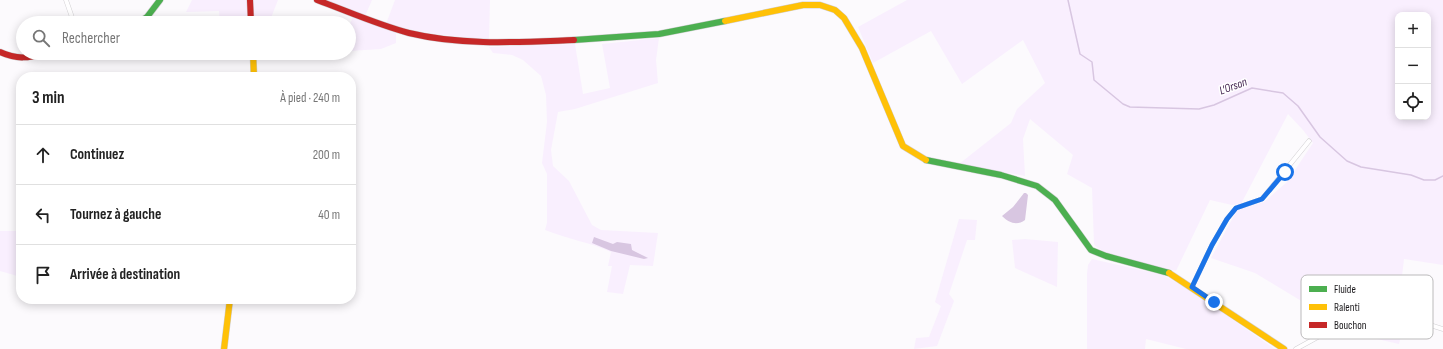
<!DOCTYPE html>
<html lang="fr">
<meta charset="utf-8">
<style>
body{margin:0;font-family:"Sofia Sans Condensed",sans-serif;background:#f2f2f2;color:#222}
.controls{position:absolute;right:12px;top:12px;display:grid;overflow:hidden;border-radius:8px;box-shadow:0 2px 10px #0003}
.controls button{width:36px;height:36px;display:grid;place-items:center;padding:0;border:0;border-bottom:1px solid #e0e0e0;background:#fff;color:#222;font:20px sans-serif}
.stop{position:absolute;width:12px;height:12px;margin:-9px;border:3px solid #1a73e8;border-radius:50%;background:#fff}
.stop.end{background:#1a73e8;border-color:#fff;box-shadow:0 1px 4px #0008}
.list{margin:0;padding:0;list-style:none}
h2{display:flex;justify-content:space-between;align-items:center;height:52px;margin:0;padding:0 16px;font-size:17px}
h2 small{font-size:13px;font-weight:400;color:#767676}
.list li{display:grid;grid-template-columns:26px 1fr auto;gap:12px;align-items:center;box-sizing:border-box;height:60px;padding:0 16px;border-top:1px solid #e0e0e0}
.list b{display:block;font-size:15px;white-space:nowrap}
.list em{font-size:13px;font-style:normal;color:#767676}
.icon{flex:none;width:22px;height:22px;fill:none;stroke:currentColor;stroke-width:2;stroke-linecap:round;stroke-linejoin:round}
.map{position:relative;flex:none;width:1443px;height:349px;overflow:hidden}
.search{position:absolute;background:#fff;box-shadow:0 2px 10px #0003;left:16px;top:16px;width:340px;height:44px;display:flex;align-items:center;gap:10px;box-sizing:border-box;padding:0 14px;border-radius:22px;color:#767676;font-size:15px}
.panel{position:absolute;background:#fff;box-shadow:0 2px 10px #0003;left:16px;top:72px;width:340px;height:232px;border-radius:16px}
.map>svg:first-child{display:block}
.green{fill:#f9effe;fill-rule:evenodd}
.water{fill:#d8c6e1}
.lines{fill:none;stroke-linecap:round;stroke-linejoin:round}
.stream{stroke:#d8c6e1;stroke-width:1.5}
.street-casing{stroke:#d1cfd2;stroke-width:5}
.fast-casing{stroke:#d1cfd2;stroke-width:7}
.slow-casing{stroke:#d1cfd2;stroke-width:7}
.jam-casing{stroke:#d1cfd2;stroke-width:7}
.street{stroke:#fffeff;stroke-width:4}
.fast{stroke:#4caf50;stroke-width:6}
.slow{stroke:#ffc107;stroke-width:6}
.jam{stroke:#c62828;stroke-width:6}
.route{stroke:#1a73e8;stroke-width:5}
.labels{text-anchor:middle;stroke-width:3;stroke-linejoin:round;paint-order:stroke}
.water-label{font-size:12px;font-style:italic;fill:#3d1d4b;stroke:#fff}
.key{fill:#fff;stroke:#bbbabb;stroke-width:1}
.key-label{font-size:11px;fill:#1b191c}
</style>
<div class="map">
<svg width="1443" height="349" viewBox="0 0 1443 349">
<rect width="100%" height="100%" fill="#fcfafd"/>
<g class="green">
<path d="M 192,0 L 278,0 L 269,23 L 220,23 L 219,11 L 186,12 Z"/>
<path d="M 324,0 L 372,0 L 365,16 Z"/>
<path d="M 395,0 L 490,0 L 489,39 C 452,37 423,33 386,24 Z"/>
<path d="M 907,0 L 1443,0 L 1443,265 L 1404,259 L 1400,293 L 1418,297 L 1412,314 L 1364,305 L 1361,285 L 1344,282 L 1336,320 L 1303,335 L 1300,333 L 1312,305 L 1303,302 L 1255,273 L 1211,258 L 1237,210 L 1264,202 L 1287,182 L 1313,143 L 1303,130 L 1288,114 L 1241,204 L 1232,205 L 1210,200 L 1176,271 C 1160,266 1101,257 1094,244 L 1092,188 L 1067,174 L 1073,155 L 1030,119 L 1023,139 L 1025,176 L 959,164 L 1011,123 L 1017,109 L 1045,83 L 1023,40 L 962,84 L 931,31 L 873,63 L 858,27 ZM 1398,15 L 1428,15 L 1428,117 L 1398,117 Z"/>
<path d="M 353,17 L 396,33 L 396,43 L 381,49 L 349,51 L 349,26 Z"/>
<path d="M 659,38 L 656,60 L 658,83 L 575,109 L 558,112 L 551,150 L 553,166 L 569,181 L 592,225 L 601,230 L 658,233 L 653,266 L 630,265 L 623,294 L 607,292 L 612,266 L 608,266 L 611,252 C 589,242 567,239 545,230 L 547,223 L 547,174 L 542,163 L 547,122 L 546,95 L 541,76 L 523,60 L 512,55 L 493,53 L 489,47 L 575,44 L 583,94 L 610,88 L 602,44 Z"/>
<path d="M 221,53 L 316,53 L 221,57 Z"/>
<path d="M 959,219 L 977,220 L 975,240 L 967,240 L 949,294 L 954,301 L 937,346 L 914,349 L 916,338 L 929,337 L 941,306 L 935,302 Z"/>
<path d="M 0,231 L 21,231 L 21,277 L 0,271 Z"/>
<path d="M 1025,239 L 1058,242 L 1057,287 L 1015,268 L 1012,240 Z"/>
<path d="M 1092,259 L 1163,275 L 1193,292 L 1275,349 L 1186,349 L 1146,339 L 1145,349 L 1087,349 L 1087,274 L 1088,265 Z"/>
<path d="M 1370,317 L 1404,324 L 1399,344 L 1355,334 L 1330,337 Z"/>
</g>
<g class="water">
<path d="M 1024,193 L 1026,193 L 1028,195 L 1025,220 C 1017,226 1009,223 1002,216 L 1013,207 Z"/>
<path d="M 594,237 L 613,244 L 617,242 L 631,244 L 632,250 L 648,258 L 644,259 L 611,251 L 592,243 Z"/>
</g>
<g class="lines">
<path class="stream" d="M 1068,0 L 1080,54 L 1092,62 L 1094,80 L 1123,104 L 1130,107 L 1199,109 L 1214,105 L 1252,88 L 1283,93 L 1298,106 L 1320,137 L 1347,161 L 1361,167 L 1411,175 L 1424,180 L 1435,180 L 1443,176"/>
<defs>
<g id="street">
<path d="M 66,0 L 74,23"/>
<path d="M 1192,287 L 1212,245 L 1227,219 L 1236,208 L 1262,199 L 1309,141"/>
<path d="M 1296,349 L 1367,310 L 1402,316 L 1443,329"/>
</g>
<g id="fast">
<path d="M 138,23 L 147,17 L 160,0"/>
<path d="M 574,40 L 659,34 L 725,21"/>
<path d="M 926,160 L 1001,175 L 1037,186 L 1055,200 L 1091,250 L 1106,256 L 1169,273"/>
</g>
<g id="slow">
<path d="M 725,21 L 803,5 L 820,5 L 835,10 L 844,18 L 862,48 L 903,146 L 926,160"/>
<path d="M 253,53 L 254,77"/>
<path d="M 1169,273 L 1284,349"/>
<path d="M 224,349 L 230,299"/>
</g>
<g id="jam">
<path d="M 250,0 L 251,23"/>
<path d="M 317,0 C 347,11 378,25 409,33 C 463,46 520,42 574,40"/>
<path d="M 0,52 C 17,60 29,58 46,53"/>
</g>
</defs>
<use href="#street" class="street-casing"/>
<use href="#fast" class="fast-casing"/>
<use href="#slow" class="slow-casing"/>
<use href="#jam" class="jam-casing"/>
<use href="#street" class="street"/>
<use href="#fast" class="fast"/>
<use href="#slow" class="slow"/>
<use href="#jam" class="jam"/>
</g>
<g class="lines">
<path class="route" d="M 1214,302 L 1192,287 L 1212,245 L 1227,219 L 1236,208 L 1262,199 L 1285,172"/>
</g>
<g class="labels">
<g class="water-label">
<text transform="translate(1233 86) rotate(-20)" y="4">L’Orson</text>
</g>
</g>
<rect x="1301" y="275" width="132" height="64" rx="6" class="key"/>
<rect x="1309" y="286" width="18" height="6" fill="#4caf50"/>
<rect x="1309" y="304" width="18" height="6" fill="#ffc107"/>
<rect x="1309" y="322" width="18" height="6" fill="#c62828"/>
<g class="key-label">
<text x="1334" y="293">Fluide</text>
<text x="1334" y="311">Ralenti</text>
<text x="1334" y="329">Bouchon</text>
</g>
</svg>
<div class="controls">
<button>+</button>
<button>−</button>
<button><svg class="icon" aria-label="locate" viewBox="0 0 24 24"><circle cx="12" cy="12" r="6"/><path d="M12 2v4M12 18v4M2 12h4M18 12h4"/></svg></button>
</div>
<div class="stop" style="left:1285px;top:172px"></div>
<div class="stop end" style="left:1214px;top:302px"></div>
<div class="search"><svg class="icon" aria-label="search" viewBox="0 0 24 24"><circle cx="10" cy="10" r="6"/><path d="M15 15l6 6"/></svg>Rechercher</div>
<section class="panel">
<h2>3 min<small>À pied · 240 m</small></h2>
<ul class="list">
<li><svg class="icon" aria-label="ahead" viewBox="0 0 24 24"><path d="M12 20V5M6 11l6-6 6 6"/></svg><div><b>Continuez</b></div><em>200 m</em></li>
<li><svg class="icon" aria-label="left" viewBox="0 0 24 24"><path d="M17 20v-9H6M10 6l-5 5 5 5"/></svg><div><b>Tournez à gauche</b></div><em>40 m</em></li>
<li><svg class="icon" aria-label="arrive" viewBox="0 0 24 24"><path d="M6 21V4h12l-3 4 3 4H6"/></svg><div><b>Arrivée à destination</b></div></li>
</ul>
</section>
</div>
